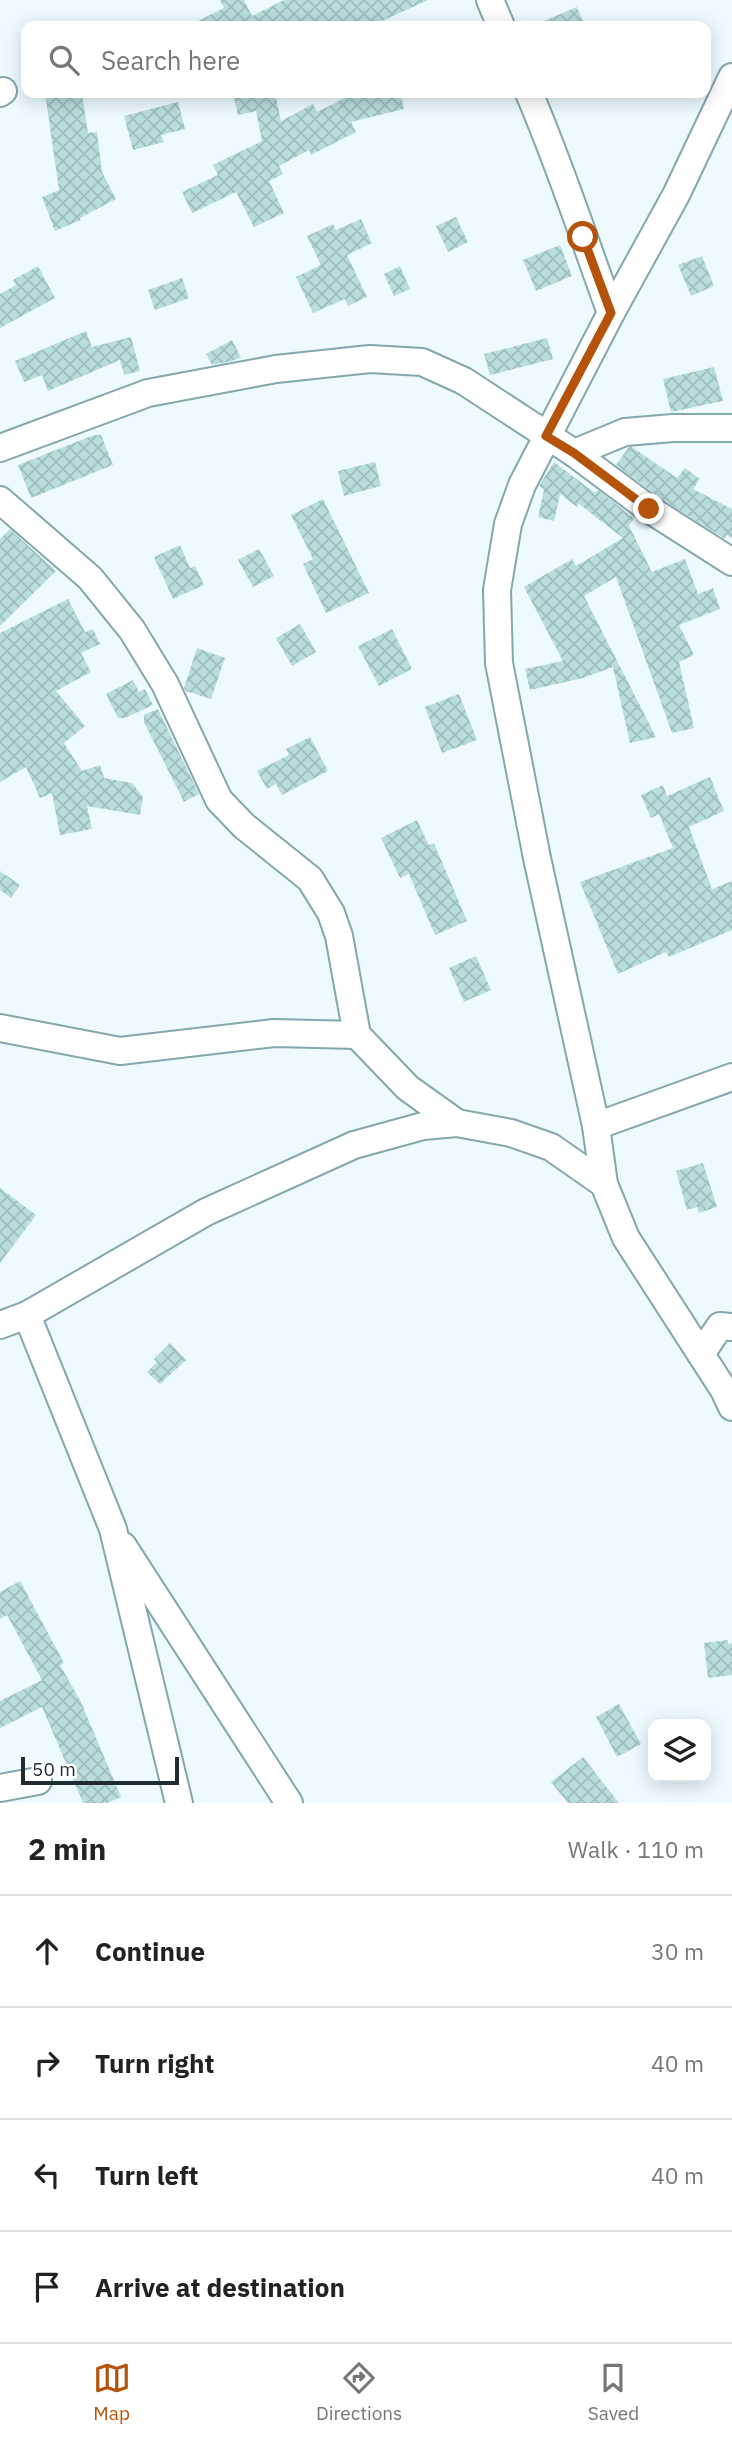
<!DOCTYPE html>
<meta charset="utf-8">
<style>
body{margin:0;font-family:"IBM Plex Sans",sans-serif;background:#f6f6f6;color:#222}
.controls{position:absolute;right:21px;bottom:21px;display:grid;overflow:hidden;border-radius:14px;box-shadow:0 4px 18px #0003}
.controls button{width:63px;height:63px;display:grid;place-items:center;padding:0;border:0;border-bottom:2px solid #e0e0e0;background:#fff;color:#222;font:35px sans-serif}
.scale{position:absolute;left:21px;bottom:18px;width:158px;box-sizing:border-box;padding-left:7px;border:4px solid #1f2d30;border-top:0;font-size:19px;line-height:24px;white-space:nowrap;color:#1f2d30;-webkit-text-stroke:5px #fff;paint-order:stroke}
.stop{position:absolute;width:21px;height:21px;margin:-16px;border:5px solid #b45309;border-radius:50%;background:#fff}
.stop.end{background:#b45309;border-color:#fff;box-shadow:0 2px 7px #0008}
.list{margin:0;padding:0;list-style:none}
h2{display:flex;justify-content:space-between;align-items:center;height:91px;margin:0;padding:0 28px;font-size:30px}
h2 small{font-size:23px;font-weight:400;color:#767676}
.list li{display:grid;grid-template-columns:46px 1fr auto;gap:21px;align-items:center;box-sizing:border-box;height:112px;padding:0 28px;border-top:2px solid #e0e0e0}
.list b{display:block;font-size:26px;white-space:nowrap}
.list em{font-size:23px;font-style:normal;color:#767676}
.icon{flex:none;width:38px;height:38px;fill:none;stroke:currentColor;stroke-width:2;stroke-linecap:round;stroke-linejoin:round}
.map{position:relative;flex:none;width:732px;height:1803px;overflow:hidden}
.search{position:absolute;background:#fff;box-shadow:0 4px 18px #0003;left:21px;right:21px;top:21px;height:77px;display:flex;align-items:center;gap:18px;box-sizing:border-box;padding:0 24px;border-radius:14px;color:#767676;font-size:26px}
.sheet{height:539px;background:#fff}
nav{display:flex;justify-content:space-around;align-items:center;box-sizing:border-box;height:98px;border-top:2px solid #e0e0e0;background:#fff;font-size:19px;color:#767676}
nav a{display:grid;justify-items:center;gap:4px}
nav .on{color:#b45309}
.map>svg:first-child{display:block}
.building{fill:url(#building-cross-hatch)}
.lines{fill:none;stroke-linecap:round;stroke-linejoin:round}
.minor-casing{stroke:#84a6ad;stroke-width:30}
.minor{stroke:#fff;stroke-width:26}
.route{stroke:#b45309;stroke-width:9}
</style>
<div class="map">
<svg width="732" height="1803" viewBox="0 0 732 1803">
<defs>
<pattern id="building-cross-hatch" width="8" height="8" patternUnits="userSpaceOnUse" patternTransform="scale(1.75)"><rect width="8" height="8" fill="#b8dddc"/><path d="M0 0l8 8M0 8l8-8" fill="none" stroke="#9ebebd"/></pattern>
</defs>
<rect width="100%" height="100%" fill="#edfbff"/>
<g class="building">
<path d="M 220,0 L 244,0 L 252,16 L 284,0 L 428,0 L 371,26 L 188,26 L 224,8 Z"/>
<path d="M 577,7 L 585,26 L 532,26 Z"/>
<path d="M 45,93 L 82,93 L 88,133 L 97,132 L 102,172 L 116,199 L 80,218 L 81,220 L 55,231 L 42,197 L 59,190 Z"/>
<path d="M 233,93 L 275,93 L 281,121 L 313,104 L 317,112 L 355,93 L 400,93 L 404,109 L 351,122 L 356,132 L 311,155 L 309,150 L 279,166 L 283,174 L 269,181 L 284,213 L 254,227 L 236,192 L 192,213 L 182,192 L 218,175 L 213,165 L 262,141 L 256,111 L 238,115 Z"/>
<path d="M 178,102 L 185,129 L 161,135 L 164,142 L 133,150 L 124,116 Z"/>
<path d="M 456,217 L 468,242 L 448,252 L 436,226 Z"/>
<path d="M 361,219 L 372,243 L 347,255 L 367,297 L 348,306 L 345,299 L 313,313 L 296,277 L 321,265 L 307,236 L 333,224 L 336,230 Z"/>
<path d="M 560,245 L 572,276 L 536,291 L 523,260 Z"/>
<path d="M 702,256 L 714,286 L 691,296 L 678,265 Z"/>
<path d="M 38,266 L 55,298 L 0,328 L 0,294 L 16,285 L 13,280 Z"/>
<path d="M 400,266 L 410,289 L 394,296 L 384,274 Z"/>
<path d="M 182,278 L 189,298 L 155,310 L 148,290 Z"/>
<path d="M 86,331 L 92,347 L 131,337 L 140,371 L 124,375 L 120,360 L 48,391 L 42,375 L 24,382 L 15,361 Z"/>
<path d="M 547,338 L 553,359 L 490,375 L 484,354 Z"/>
<path d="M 232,340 L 241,357 L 232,361 L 212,365 L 206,354 Z"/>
<path d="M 714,367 L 723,401 L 671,412 L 663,379 Z"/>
<path d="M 94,435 L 101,435 L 113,465 L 31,498 L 18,465 Z"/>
<path d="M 629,447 L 632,447 L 677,478 L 685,468 L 700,479 L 693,489 L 732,509 L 732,538 L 726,535 L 725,539 L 660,498 L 616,465 Z"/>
<path d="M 375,462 L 381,486 L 344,496 L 338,471 Z"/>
<path d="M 554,462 L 595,493 L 598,490 L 634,518 L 629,526 L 652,572 L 685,559 L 698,594 L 713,588 L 720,609 L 679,625 L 694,655 L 679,662 L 694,728 L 672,733 L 616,577 L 584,596 L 656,737 L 630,743 L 613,667 L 583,678 L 530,690 L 525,669 L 563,661 L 524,587 L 572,559 L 576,566 L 623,538 L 579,504 L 577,507 L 560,494 L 554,521 L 538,517 L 544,490 L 539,486 Z"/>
<path d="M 323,499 L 369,593 L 326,613 L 303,564 L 313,559 L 291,515 Z"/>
<path d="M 10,529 L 56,571 L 0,626 L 0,539 Z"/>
<path d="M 180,545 L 190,568 L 195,566 L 204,585 L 173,599 L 154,557 Z"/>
<path d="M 259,549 L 274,576 L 253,587 L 238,560 Z"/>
<path d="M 68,599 L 85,632 L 93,629 L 100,644 L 81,653 L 91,672 L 56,691 L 85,726 L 64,743 L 82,771 L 100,765 L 104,778 L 132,783 L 143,797 L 140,815 L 87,806 L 92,829 L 60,835 L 52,793 L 40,798 L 26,767 L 0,782 L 0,633 Z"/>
<path d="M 300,624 L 316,652 L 292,666 L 276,638 Z"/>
<path d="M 392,629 L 412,669 L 379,686 L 358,646 Z"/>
<path d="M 197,648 L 225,658 L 211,699 L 186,691 L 184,688 Z"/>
<path d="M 133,680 L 139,692 L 145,689 L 153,705 L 125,718 L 118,718 L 106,694 Z"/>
<path d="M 459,694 L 477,740 L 442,753 L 425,707 Z"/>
<path d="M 158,709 L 199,794 L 184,802 L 144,722 L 144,715 Z"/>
<path d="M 310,737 L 328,771 L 282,795 L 276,784 L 267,789 L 257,771 L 289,755 L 286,749 Z"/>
<path d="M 710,777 L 724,811 L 689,827 L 712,889 L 732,881 L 732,930 L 669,957 L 666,952 L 618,974 L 580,882 L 673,848 L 659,814 L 651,818 L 641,795 L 663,785 L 667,796 Z"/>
<path d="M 417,820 L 429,845 L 434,843 L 467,921 L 435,935 L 409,874 L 400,878 L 381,838 Z"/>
<path d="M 0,871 L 20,885 L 11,898 L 0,890 Z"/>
<path d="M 476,956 L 491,990 L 464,1002 L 449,968 Z"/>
<path d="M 703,1163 L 717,1207 L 699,1213 L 697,1207 L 687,1210 L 676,1171 Z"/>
<path d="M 0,1188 L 36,1215 L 0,1263 Z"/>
<path d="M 170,1343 L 186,1360 L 160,1384 L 147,1372 L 157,1362 L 154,1359 Z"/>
<path d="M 20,1581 L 64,1663 L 60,1665 L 81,1702 L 121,1797 L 107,1803 L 83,1803 L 42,1707 L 0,1728 L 0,1701 L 42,1680 L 7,1615 L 0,1619 L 0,1592 Z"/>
<path d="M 728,1640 L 728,1644 L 732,1643 L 732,1675 L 708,1678 L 704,1643 Z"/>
<path d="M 619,1704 L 641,1744 L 617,1757 L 596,1717 Z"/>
<path d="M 583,1757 L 619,1803 L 568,1803 L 551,1782 Z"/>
</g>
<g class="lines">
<defs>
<g id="minor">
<path d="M 490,0 L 501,26"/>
<path d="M 732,77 L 676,195 L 611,313 L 522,485 L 508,524 L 497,590 L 499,663 L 537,858 L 596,1126 L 604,1184 L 626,1238 L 724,1390 L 732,1407"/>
<path d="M 0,93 L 3,91"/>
<path d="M 529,93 C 560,165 584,239 611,313"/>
<path d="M 0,448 L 148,393 L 276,369 L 370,359 L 422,362 L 464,381 L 574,453 L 649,509 L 732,562"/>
<path d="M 574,453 L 625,432 L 673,428 L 732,428"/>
<path d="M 0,500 L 90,578 L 132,630 L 165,684 L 219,800 L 244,826 L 310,879 L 331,913 L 339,936 L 357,1035 L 408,1088 L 457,1123"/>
<path d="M 0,1028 L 120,1051 L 274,1033 L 357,1035"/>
<path d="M 596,1126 L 732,1077"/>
<path d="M 27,1315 L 113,1529 L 179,1803"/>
<path d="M 0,1325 L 27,1315 L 206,1212 L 354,1145 L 423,1126 L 457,1123 L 511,1133 L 551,1147 L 604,1184"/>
<path d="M 701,1354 L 720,1326 L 732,1327"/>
<path d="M 123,1546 L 289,1803"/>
<path d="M 0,1788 L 38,1781"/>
</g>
</defs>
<use href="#minor" class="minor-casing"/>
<use href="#minor" class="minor"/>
</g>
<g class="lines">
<path class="route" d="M 583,237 L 611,313 L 546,436 L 574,453 L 649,509"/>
</g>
</svg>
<div class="controls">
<button><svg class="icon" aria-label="layers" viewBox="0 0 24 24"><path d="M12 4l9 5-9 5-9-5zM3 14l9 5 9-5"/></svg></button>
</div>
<div class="scale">50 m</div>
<div class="stop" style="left:583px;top:237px"></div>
<div class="stop end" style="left:649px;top:509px"></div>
<div class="search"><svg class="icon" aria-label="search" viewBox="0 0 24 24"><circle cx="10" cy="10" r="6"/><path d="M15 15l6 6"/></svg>Search here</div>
</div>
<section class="sheet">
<h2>2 min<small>Walk · 110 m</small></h2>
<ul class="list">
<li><svg class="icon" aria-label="ahead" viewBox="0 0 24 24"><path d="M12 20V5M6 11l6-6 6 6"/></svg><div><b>Continue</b></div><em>30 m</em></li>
<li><svg class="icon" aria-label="right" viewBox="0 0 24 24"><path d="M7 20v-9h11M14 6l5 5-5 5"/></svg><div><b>Turn right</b></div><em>40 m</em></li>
<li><svg class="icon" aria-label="left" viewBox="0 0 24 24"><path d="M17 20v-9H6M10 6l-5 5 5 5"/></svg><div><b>Turn left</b></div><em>40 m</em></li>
<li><svg class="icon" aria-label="arrive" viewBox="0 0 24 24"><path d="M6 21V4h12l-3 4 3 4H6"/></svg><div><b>Arrive at destination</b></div></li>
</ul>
</section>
<nav>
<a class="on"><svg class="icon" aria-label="map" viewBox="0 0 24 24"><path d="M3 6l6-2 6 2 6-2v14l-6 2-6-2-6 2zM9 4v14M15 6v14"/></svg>Map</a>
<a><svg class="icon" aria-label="directions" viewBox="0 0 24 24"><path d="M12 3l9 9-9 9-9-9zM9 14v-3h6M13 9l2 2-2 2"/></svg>Directions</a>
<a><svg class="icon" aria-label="saved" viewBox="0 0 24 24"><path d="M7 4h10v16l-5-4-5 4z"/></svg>Saved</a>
</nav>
